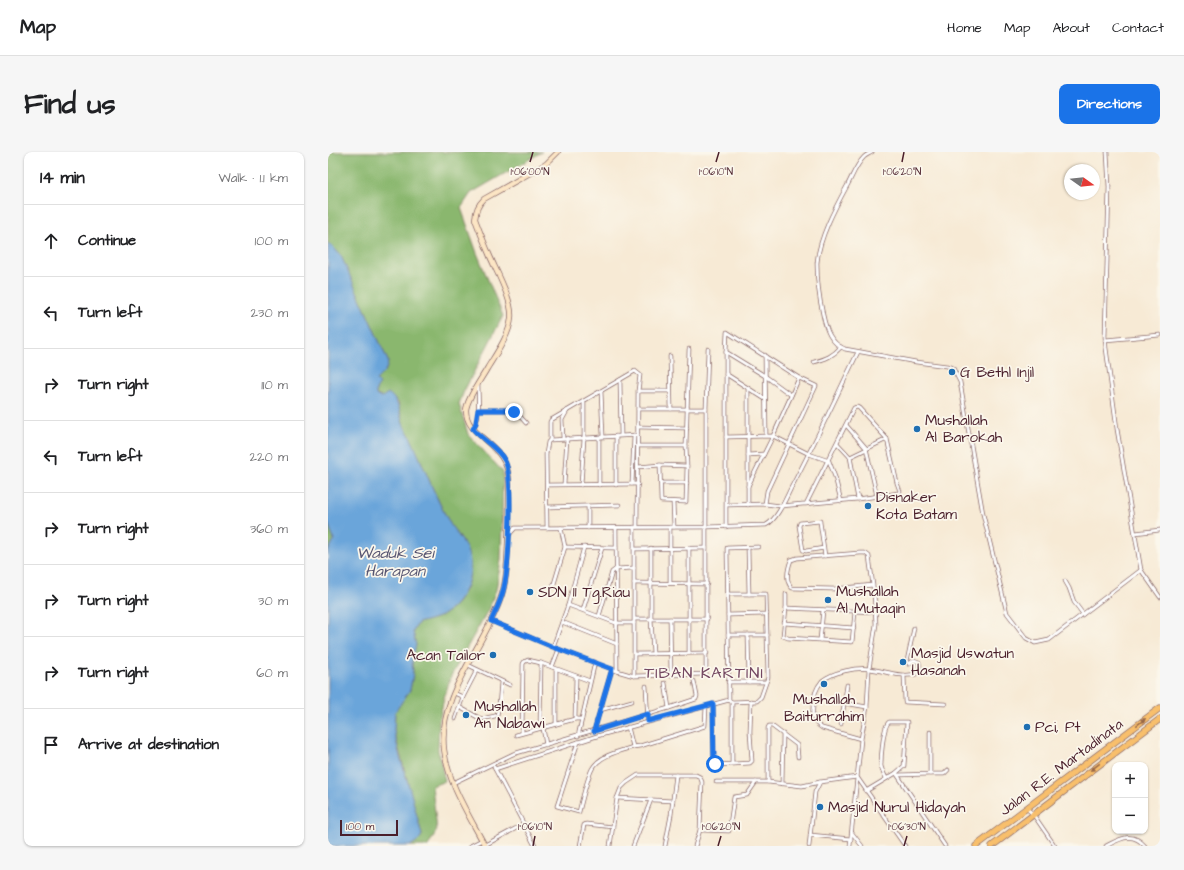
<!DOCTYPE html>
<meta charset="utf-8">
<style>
body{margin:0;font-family:"Architects Daughter",sans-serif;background:#f6f6f6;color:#202124}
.controls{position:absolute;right:12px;bottom:12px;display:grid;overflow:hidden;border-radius:8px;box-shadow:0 1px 3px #0004}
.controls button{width:36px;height:36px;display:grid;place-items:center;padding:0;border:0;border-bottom:1px solid #e0e0e0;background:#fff;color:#202124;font:20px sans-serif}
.compass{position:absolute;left:736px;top:12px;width:36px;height:36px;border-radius:50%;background:#fff;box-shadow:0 1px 3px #0004;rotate:105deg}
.scale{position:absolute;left:12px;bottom:10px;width:58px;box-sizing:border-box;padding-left:4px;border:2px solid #4a1f2b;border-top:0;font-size:11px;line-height:14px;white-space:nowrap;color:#4a1f2b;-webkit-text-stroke:3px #fbf7ec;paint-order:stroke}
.stop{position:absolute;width:12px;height:12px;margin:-9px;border:3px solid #1a73e8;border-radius:50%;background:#fff}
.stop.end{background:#1a73e8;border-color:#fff;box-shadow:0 1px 4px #0008}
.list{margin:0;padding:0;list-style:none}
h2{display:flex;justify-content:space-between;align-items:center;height:52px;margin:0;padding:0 16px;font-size:17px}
h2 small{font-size:13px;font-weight:400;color:#757577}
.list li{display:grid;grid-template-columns:26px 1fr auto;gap:12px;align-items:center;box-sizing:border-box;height:72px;padding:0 16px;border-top:1px solid #e0e0e0}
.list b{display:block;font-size:15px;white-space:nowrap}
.list em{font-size:13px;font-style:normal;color:#757577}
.icon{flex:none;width:22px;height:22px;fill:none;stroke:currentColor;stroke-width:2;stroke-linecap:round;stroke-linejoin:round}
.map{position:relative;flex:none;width:832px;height:694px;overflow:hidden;border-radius:8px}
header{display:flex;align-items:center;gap:24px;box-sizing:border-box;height:56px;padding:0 20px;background:#fff;border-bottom:1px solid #e0e0e0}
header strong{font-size:19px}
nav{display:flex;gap:22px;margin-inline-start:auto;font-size:14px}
.intro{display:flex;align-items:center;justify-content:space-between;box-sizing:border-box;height:96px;padding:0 24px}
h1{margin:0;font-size:28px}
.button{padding:10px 18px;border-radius:8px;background:#1a73e8;color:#fff;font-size:14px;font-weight:700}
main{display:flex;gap:24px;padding:0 24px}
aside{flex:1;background:#fff;border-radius:8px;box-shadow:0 1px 3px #0004}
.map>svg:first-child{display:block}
.forest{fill:#8ab76e;stroke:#6a6b4c}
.water{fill:#6aa5da;stroke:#5a6282}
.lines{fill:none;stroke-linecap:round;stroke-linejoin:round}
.street-casing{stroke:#876666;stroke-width:4.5}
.secondary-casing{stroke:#876666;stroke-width:6}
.highway-casing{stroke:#876666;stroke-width:7}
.street{stroke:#fff;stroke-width:3}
.secondary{stroke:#fce5c4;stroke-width:4.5}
.highway{stroke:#f8bf6c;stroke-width:5.5}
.oneway{fill:#986748}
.route{stroke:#1a73e8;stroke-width:5}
.ticks{fill:none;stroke:#4a1f2b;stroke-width:1.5}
.poi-dot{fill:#1f6fb2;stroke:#fbf7ec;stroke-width:1.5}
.labels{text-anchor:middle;stroke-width:3.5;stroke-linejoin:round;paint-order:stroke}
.poi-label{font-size:15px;fill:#4a1f2b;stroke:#fbf7ec;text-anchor:start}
.street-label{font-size:15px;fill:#4a1f2b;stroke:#fbf7ec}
.water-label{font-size:16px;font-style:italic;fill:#575571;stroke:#fbf7ec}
.neighbourhood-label{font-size:16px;letter-spacing:1px;fill:#744862;stroke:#fbf7ec}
.ticks-label{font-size:10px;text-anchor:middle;fill:#4a1f2b;stroke:#fbf7ec;stroke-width:3.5;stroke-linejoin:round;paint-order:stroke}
</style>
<header>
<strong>Map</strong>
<nav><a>Home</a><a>Map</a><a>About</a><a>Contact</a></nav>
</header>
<div class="intro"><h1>Find us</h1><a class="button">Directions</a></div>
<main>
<aside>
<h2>14 min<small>Walk · 1.1 km</small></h2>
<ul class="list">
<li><svg class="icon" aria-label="ahead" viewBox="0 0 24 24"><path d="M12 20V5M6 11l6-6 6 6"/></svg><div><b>Continue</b></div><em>100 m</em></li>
<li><svg class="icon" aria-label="left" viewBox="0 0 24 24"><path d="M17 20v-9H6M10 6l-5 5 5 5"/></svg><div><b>Turn left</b></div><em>230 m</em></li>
<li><svg class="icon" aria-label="right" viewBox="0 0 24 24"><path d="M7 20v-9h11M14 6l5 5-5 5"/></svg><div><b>Turn right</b></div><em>110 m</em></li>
<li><svg class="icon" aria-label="left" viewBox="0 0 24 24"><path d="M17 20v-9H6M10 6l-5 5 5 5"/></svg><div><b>Turn left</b></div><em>220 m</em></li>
<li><svg class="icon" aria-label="right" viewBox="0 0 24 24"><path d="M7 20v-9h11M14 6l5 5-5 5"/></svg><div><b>Turn right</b></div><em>360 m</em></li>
<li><svg class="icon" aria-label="right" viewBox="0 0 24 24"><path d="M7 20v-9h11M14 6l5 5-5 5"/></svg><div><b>Turn right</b></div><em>30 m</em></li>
<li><svg class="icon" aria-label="right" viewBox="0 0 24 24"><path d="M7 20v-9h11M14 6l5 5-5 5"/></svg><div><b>Turn right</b></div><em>60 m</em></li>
<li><svg class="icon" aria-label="arrive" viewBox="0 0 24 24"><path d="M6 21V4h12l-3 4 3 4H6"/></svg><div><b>Arrive at destination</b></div></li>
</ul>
</aside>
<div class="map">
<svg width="832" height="694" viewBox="0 0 832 694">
<rect width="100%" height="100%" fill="#fbf7ec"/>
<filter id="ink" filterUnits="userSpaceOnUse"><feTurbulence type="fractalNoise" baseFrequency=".025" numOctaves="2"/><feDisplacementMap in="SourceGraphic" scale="8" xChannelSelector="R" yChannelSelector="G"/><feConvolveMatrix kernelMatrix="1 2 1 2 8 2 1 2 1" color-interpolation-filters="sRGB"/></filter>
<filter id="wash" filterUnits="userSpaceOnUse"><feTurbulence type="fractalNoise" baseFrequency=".012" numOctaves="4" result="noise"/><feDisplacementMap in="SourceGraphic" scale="16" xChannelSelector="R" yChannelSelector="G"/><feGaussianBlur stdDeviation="0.9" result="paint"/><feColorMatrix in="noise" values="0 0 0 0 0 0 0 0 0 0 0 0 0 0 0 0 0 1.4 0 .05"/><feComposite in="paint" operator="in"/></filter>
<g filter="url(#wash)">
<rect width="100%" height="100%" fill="#f7ead5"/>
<g class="forest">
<path d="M 0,0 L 214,0 L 143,41 L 133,56 L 149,101 L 175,164 L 136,239 L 131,252 L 140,282 L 175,320 L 173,408 L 168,438 L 160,458 L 123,524 L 116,546 L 111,569 L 110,598 L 117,629 L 104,634 L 109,678 L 100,694 L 82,694 L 91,688 L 94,683 L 66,579 L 67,560 L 82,538 L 85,522 L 84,507 L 88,493 L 85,480 L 90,471 C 98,469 106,467 113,464 C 134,453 148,424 140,402 C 136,388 126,380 120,368 C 105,340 94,310 81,282 L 76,276 L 70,250 L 48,243 L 48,228 L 58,218 L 60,209 L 13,104 L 7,97 L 0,91 Z"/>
<path d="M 0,370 L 6,388 L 0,400 Z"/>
</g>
<path class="water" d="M 0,91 L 7,97 L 13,104 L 60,209 C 60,218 54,222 48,228 L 52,232 L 48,238 L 48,243 L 51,245 L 54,245 L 60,241 C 76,252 69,268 81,282 C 94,310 105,340 120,368 C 126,380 136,388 140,401 C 148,424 134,452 113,464 C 106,467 98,469 90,471 L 85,480 L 88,493 L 84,507 L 85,522 L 82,538 L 67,560 L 66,579 L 72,605 L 83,641 L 94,683 L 91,688 L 82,694 L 0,694 L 0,400 L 6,388 L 0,370 Z"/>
</g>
<g filter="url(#ink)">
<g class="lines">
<defs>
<g id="street">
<path d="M 544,0 C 541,2 538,3 536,5 C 528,13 524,25 519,34 C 507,56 491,86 489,111 C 489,129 491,145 495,163 C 498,177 502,191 517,197 L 588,210 L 619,214 L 625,216 L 632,230 L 655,362 L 679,461 L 698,486 L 707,491 L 721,488 L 813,418"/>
<path d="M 779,0 L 781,35 L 777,185 L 778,196 L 789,277 L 813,418 L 832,445"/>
<path d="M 777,188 L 832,183"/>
<path d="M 398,200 L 437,224 L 463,243"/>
<path d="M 437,203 L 438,283"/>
<path d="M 342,204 L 343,257"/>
<path d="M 486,210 C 498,207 505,204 513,195"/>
<path d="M 398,222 L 437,247"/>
<path d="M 292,228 L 293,283"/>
<path d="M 420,236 L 420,353"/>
<path d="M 273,239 L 275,284"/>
<path d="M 310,239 L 342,239"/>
<path d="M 378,257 L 380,197"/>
<path d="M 151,258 L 183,258 L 189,261 L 198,271"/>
<path d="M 518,273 L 538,296 L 549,344"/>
<path d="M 310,275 L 359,276"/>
<path d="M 145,277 C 153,264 150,247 150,232"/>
<path d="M 271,285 L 271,333"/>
<path d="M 398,285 L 445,284 L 481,302 L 501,309 L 507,325 L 513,349"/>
<path d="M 235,286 L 234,268 L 239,259"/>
<path d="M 222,288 L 310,283"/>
<path d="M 509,291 L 522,305"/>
<path d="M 310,294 L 358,294"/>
<path d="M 420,303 L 436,302"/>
<path d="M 332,313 L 333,349 L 358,350 L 359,314 L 358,294 L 361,197"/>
<path d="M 310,315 L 332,313 L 359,314"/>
<path d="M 333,331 L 359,331"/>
<path d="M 236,332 L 239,286"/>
<path d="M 304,332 L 306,283"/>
<path d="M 219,333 L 310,332"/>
<path d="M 253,333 L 256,286 L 256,249"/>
<path d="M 288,333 L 288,284"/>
<path d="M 420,334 L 445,284 L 471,226"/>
<path d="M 530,347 L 522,305 L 559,287"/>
<path d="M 345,350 L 346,375"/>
<path d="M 399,353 L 437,352 L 453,354 L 530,347 L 571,341 L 572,339 L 569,331 L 559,287 L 531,256 L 529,255 L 526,256 L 478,352"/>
<path d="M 260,354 L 260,376"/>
<path d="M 219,355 L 291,353"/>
<path d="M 306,375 L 306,524"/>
<path d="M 342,375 L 342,431"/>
<path d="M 398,375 L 398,200 L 399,180 L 471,226 L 488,234 L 439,339 L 437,352"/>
<path d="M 219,376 L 218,302 L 220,290 L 222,288 L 222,270 L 223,268 L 307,219 L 312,223 L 310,239 L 309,375"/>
<path d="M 288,376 L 289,519"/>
<path d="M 807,381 L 832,378"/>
<path d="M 180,384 L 187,376 L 378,375 L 438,373 C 449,368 458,346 463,336 C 487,291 508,245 530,200"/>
<path d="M 237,395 L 288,396"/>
<path d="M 323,396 L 323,466 L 325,502"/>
<path d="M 420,396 L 421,442"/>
<path d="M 496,396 L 478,399 L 475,398 L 471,374 L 472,371 L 492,369 L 492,370 L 497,404"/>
<path d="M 306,397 L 378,396"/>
<path d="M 737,429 L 741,436 L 746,450 L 755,462"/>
<path d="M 306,431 L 379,432"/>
<path d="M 225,435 L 237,395 L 233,376"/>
<path d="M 399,442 L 438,442 L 440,525 L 433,545 L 429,549 L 404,550 L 401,548 L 399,396 L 430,395"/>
<path d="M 458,442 L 458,456"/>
<path d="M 240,453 L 288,471 L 306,471"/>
<path d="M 255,458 L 274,396"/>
<path d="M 527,460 L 524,490 L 460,486 L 455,484 L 458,456 L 547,460"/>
<path d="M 400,463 L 439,462"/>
<path d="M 271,464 L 284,420 L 288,417 L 306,416"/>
<path d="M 307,467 L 379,467"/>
<path d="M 342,467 L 343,523"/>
<path d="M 163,469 L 225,495 L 289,519 L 306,524 L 378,522 L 378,257 L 310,257"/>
<path d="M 234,470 L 289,492"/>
<path d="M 456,471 L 526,476"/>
<path d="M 400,483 L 439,483"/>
<path d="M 420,483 L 421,530"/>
<path d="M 492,488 L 495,458"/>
<path d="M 225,495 L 240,453 L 256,395"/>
<path d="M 361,501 L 361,396"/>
<path d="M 307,502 L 379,501"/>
<path d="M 140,513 L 182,533"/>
<path d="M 224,515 L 231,497"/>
<path d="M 228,517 L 228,572"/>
<path d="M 576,523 L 577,550 L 617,552"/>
<path d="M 400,530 L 438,530"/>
<path d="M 337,531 L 341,556"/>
<path d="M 318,534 L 320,569"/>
<path d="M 126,541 L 135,545 L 127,567"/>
<path d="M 135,545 L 149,518"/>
<path d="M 404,550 L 404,611"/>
<path d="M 516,551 L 539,555"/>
<path d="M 385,552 L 386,611 L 389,613 L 422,611 L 424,609 L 422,580 L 423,549"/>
<path d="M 131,555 L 153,567 L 167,564 L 169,563 L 171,554 L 173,530"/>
<path d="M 272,558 L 304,549"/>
<path d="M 247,567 L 248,524"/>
<path d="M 513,572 L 519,533"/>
<path d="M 300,575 L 305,595 L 312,594 L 377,574 L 378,554"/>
<path d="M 212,576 L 213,511 L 262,529"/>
<path d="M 215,576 L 218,593"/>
<path d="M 266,579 L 284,517"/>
<path d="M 194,581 L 195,512 L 196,510 L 200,508 L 213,511"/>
<path d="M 188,583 L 247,567 L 254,567"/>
<path d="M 250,584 L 267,510"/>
<path d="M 533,587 L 494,576 C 485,570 484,565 485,555 C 485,546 488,536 494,529 C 504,520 529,515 542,517 C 557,519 573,526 588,522 L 592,516 L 591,510 L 586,508 L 581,512 L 579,509 L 586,476"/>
<path d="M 250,590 L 229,654 L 251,660 C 254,648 259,627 264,617 C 272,603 292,599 305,595"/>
<path d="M 166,615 L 207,694"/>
<path d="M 167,617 L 269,584 L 401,548"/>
<path d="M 568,621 L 617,694"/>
<path d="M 602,622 L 616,622 L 620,618"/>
<path d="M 570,623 L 602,622 L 602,580"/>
<path d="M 388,630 L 440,630 L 474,634 L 492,630"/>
<path d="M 440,630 L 440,576 L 441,574 L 444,574 L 469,593 L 470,605"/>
<path d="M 125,631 L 185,602 L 341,556 L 368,547 L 369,544 L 366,529"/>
<path d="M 454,632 L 455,582"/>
<path d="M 538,639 L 568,621 L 576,614 L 579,570 L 561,570 C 555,574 553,605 553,614 C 554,618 556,622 558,626"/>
<path d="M 289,646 L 345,649"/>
<path d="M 698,656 L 705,662 L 727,694"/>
<path d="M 372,678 L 401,679 L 406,645 L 419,643 L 428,630"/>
<path d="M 524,681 L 534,694"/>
<path d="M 482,683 L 523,687"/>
<path d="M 157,693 L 196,672"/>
<path d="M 142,694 L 154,688"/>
<path d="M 252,694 L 256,673 L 258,672 L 285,675"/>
<path d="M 282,694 L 289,646 L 293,636 L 298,631 L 310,623 L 368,623 L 372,625 L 374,630 L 372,678 L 367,694"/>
<path d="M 305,694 L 323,648"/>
<path d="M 337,694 L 343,663 L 348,623"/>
<path d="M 481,694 L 487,640 L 492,630 L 529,625 L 577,694"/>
<path d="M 522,694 L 533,587 L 539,555 L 541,517 L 548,472 L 546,441 L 541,404 L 537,401 L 532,401 L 469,406 L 463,408 C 460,416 457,429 464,436 L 506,437 L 545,433"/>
<path d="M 778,694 C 792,687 804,679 817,694"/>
</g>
<path id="secondary" d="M 157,694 C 141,663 120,632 116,597 C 110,542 155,497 172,448 C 179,430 179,410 180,390 C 181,370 181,349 181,329 C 180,290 138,287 138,258 C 139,246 154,226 160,215 C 168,202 182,182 183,166 C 185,148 168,119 161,102 C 156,90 151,78 147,67 C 148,58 150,53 156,47 L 218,12 L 230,0"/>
<g id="highway">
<path d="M 648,694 L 832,556"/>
<path d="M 664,694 L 832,567"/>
</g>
</defs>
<use href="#street" class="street-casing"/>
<use href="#secondary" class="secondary-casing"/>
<use href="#highway" class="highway-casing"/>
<use href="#street" class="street"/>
<use href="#secondary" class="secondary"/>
<use href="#highway" class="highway"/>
</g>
<defs><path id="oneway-solid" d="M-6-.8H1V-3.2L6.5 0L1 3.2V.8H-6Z"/></defs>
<g class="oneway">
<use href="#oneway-solid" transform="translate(813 570) rotate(-37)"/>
<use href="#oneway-solid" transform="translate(767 615) rotate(143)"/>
</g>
</g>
<g class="lines" filter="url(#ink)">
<path class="route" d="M 186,260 L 183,258 L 150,258 L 148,271 L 145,277 C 155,289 170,295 177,309 C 186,327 181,413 176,435 C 174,447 168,458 163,469 L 225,495 L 284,517 L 266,579 L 320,562 L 320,569 L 385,552 L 386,611 L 387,612"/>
</g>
<path class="ticks" d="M 202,10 L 205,0M 388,10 L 391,0M 574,10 L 576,0M 205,694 L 207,684M 390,694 L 393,684M 576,694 L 579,684"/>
<g class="poi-dot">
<circle cx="624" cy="220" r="4"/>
<circle cx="589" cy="277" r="4"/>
<circle cx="540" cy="354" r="4"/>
<circle cx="202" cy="440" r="4"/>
<circle cx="500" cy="448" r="4"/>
<circle cx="165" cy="503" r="4"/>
<circle cx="575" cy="510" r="4"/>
<circle cx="496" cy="532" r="4"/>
<circle cx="138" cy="563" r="4"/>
<circle cx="699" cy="575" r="4"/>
<circle cx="492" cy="655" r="4"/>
</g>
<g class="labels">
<g class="poi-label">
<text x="632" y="225">G Bethl Injil</text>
<text x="597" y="273">Mushallah<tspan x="597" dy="17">Al Barokah</tspan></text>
<text x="548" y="350">Disnaker<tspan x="548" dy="17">Kota Batam</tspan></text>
<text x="508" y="444">Mushallah<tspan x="508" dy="17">Al Mutaqin</tspan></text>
<text x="210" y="445">SDN 11 Tg.Riau</text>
<text x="583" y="506">Masjid Uswatun<tspan x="583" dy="17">Hasanah</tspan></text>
<text x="157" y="508" text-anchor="end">Acan Tailor</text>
<text x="496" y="552" text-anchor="middle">Mushallah<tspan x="496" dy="17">Baiturrahim</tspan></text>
<text x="146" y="559">Mushallah<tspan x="146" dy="17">An Nabawi</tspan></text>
<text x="707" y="580">Pci, Pt</text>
<text x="500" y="660">Masjid Nurul Hidayah</text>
</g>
<g class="street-label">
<text transform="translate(733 615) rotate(-37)" y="5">Jalan R.E. Martadinata</text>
</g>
<g class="water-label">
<text x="67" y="406">Waduk Sei<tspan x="67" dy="18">Harapan</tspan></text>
</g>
<g class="neighbourhood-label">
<text x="376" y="526">TIBAN KARTINI</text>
</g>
</g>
<g class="ticks-label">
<text x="202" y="23">1°06'00"N</text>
<text x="388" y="23">1°06'10"N</text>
<text x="574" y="23">1°06'20"N</text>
<text x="207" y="678">1°06'10"N</text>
<text x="393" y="678">1°06'20"N</text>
<text x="579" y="678">1°06'30"N</text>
</g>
</svg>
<div class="controls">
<button>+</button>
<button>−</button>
</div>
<svg class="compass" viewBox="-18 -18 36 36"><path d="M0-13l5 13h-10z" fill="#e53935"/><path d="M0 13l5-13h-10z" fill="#757577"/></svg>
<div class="scale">100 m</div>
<div class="stop" style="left:387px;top:612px"></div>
<div class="stop end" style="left:186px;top:260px"></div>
</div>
</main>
